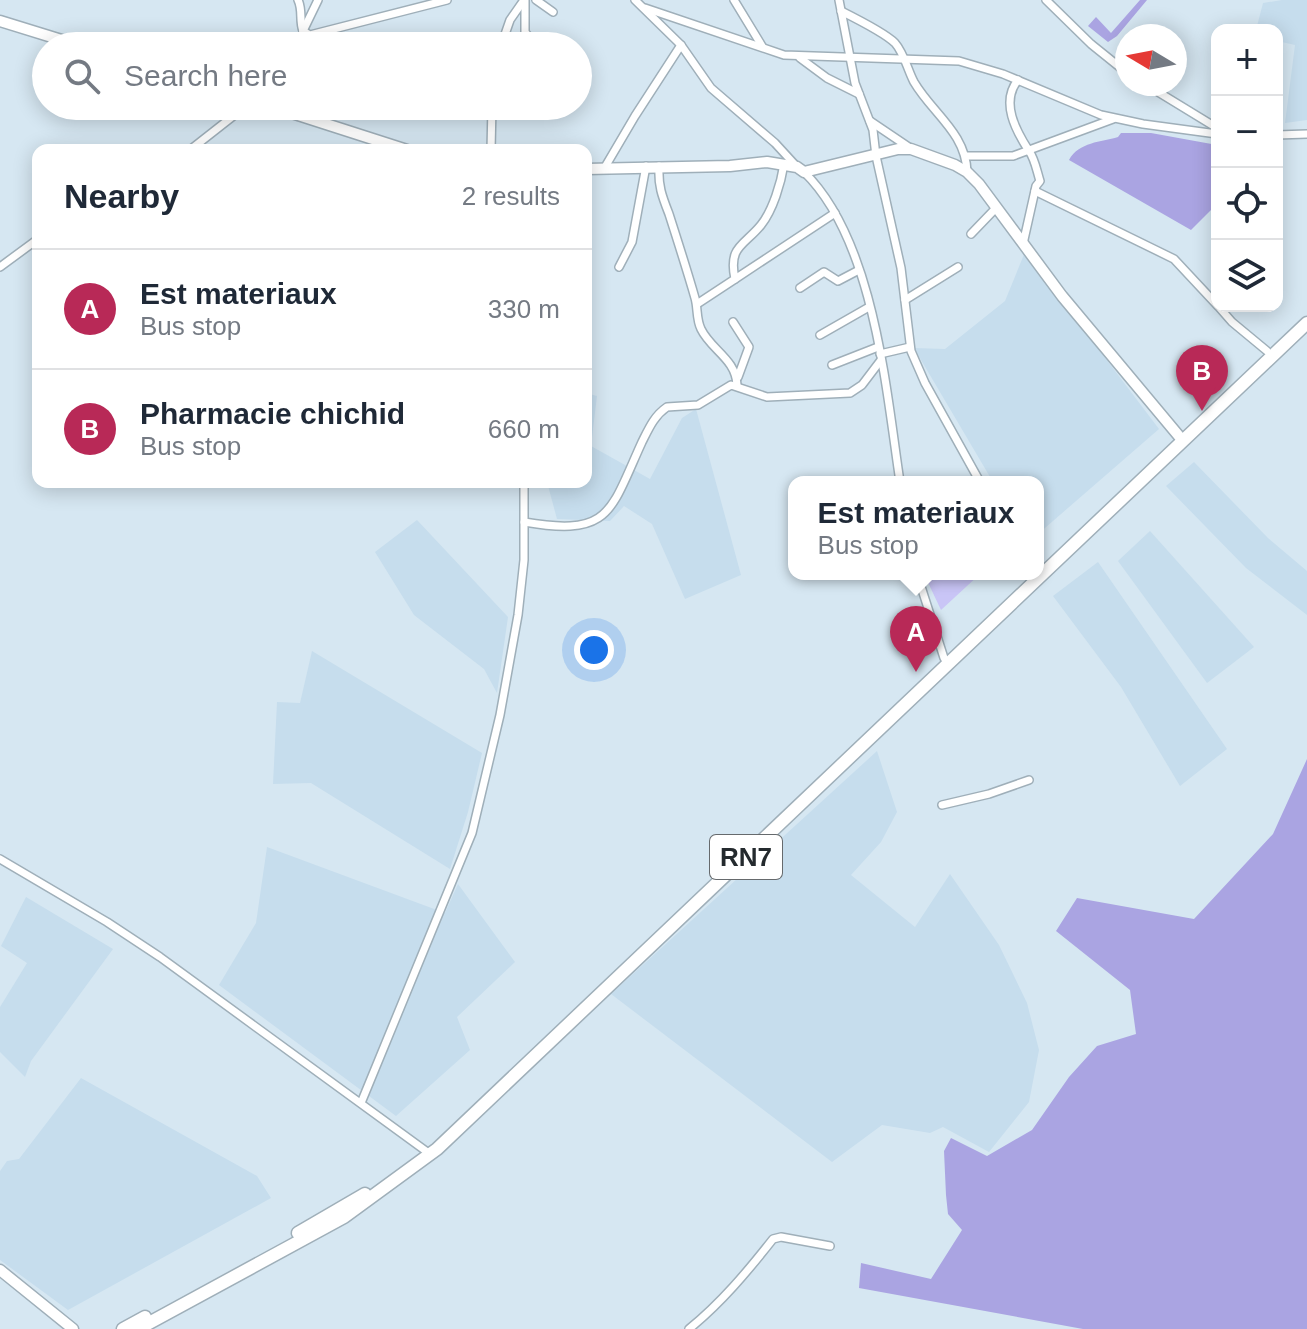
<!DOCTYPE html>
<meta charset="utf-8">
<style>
body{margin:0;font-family:Arial,sans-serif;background:#f6f6f7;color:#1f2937}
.controls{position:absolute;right:24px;top:24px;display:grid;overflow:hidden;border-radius:16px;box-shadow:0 4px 20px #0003}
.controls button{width:72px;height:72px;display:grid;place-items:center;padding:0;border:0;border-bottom:2px solid #e0e1e3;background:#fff;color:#1f2937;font:40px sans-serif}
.compass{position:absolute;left:1115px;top:24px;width:72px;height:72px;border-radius:50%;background:#fff;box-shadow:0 4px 20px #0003;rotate:280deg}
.you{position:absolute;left:594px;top:650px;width:28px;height:28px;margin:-20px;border:6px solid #fff;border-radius:50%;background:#1a73e8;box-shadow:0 0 0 12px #1a73e833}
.badge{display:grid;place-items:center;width:52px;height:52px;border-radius:50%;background:#b82957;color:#fff;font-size:26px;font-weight:700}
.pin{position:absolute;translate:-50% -66px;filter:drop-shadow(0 2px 4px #0008)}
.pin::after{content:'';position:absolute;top:42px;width:28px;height:24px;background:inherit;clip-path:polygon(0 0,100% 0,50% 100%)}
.popup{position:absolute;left:788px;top:476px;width:256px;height:104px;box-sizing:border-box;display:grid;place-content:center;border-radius:16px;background:#fff;filter:drop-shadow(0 2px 6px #0005);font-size:26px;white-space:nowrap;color:#747a83}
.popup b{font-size:30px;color:#1f2937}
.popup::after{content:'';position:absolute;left:50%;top:100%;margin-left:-16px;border:16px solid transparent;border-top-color:#fff}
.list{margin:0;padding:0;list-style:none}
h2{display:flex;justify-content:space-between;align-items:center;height:104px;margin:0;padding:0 32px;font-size:34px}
h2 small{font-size:26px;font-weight:400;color:#747a83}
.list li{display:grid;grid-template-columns:52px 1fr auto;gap:24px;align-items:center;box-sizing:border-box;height:120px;padding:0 32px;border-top:2px solid #e0e1e3}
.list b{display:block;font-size:30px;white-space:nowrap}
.list p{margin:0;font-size:26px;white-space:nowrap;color:#747a83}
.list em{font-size:26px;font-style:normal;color:#747a83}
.icon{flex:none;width:44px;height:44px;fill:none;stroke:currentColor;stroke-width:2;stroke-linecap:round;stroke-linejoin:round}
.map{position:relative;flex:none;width:1307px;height:1329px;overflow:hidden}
.search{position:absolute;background:#fff;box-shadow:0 4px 20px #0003;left:32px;top:32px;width:560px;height:88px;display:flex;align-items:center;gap:20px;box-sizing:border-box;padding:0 28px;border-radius:44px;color:#747a83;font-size:30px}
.panel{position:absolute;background:#fff;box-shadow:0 4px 20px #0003;left:32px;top:144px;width:560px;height:344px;border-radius:16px}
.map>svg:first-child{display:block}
.built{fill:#c6dded}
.green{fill:#c9c5f6}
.forest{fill:#aaa4e2}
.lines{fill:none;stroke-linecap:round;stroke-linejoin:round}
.street-casing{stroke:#9fafb9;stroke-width:10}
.secondary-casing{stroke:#9fafb9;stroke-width:13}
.highway-casing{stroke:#9fafb9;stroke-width:15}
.street{stroke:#fff;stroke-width:7}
.secondary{stroke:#fff;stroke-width:10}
.highway{stroke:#fff;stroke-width:12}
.labels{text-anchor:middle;stroke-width:8;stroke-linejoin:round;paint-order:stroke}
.shield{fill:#fff;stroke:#666a6d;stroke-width:2}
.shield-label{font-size:26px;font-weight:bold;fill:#242a2e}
</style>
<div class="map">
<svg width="1307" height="1329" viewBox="0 0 1307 1329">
<rect width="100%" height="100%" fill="#d6e7f2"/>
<g class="built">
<path d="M 1282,0 L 1307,0 L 1307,120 L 1285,123 L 1295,45 L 1277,41 L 1277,30 L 1256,30 L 1263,3 Z"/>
<path d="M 1025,252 L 1159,429 L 1038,534 L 1038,482 L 993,482 L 914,348 L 945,349 L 1005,301 Z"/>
<path d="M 586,393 L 597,396 L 591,446 L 650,479 L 682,418 L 696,409 L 741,575 L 685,599 L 652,524 L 624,506 L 610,521 L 557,519 L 547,482 L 586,482 Z"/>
<path d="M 1194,462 L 1268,538 L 1307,571 L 1307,615 L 1246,568 L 1166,486 Z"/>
<path d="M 417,520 L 508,617 L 497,693 L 484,669 L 414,615 L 375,552 Z"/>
<path d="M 1150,531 L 1254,647 L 1207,683 L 1118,561 Z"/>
<path d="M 1098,562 L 1227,749 L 1180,786 L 1121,687 L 1053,596 Z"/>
<path d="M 312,651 L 482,753 L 468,812 L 450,869 L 311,783 L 273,784 L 277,702 L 300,703 Z"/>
<path d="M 877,751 L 897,812 L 881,842 L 851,875 L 915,927 L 950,874 L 999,945 L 1027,1003 L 1039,1050 L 1029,1102 L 989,1152 L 943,1127 L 930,1133 L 882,1125 L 832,1162 L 611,994 Z"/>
<path d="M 267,847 L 445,913 L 458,884 L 515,962 L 457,1017 L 470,1050 L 396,1116 L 219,985 L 256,923 Z"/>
<path d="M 26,897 L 113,949 L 31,1061 L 25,1077 L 0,1052 L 0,1007 L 27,963 L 1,946 Z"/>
<path d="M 81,1078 L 257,1176 L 271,1198 L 68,1310 L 0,1260 L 0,1171 L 7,1161 L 19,1159 Z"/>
</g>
<path class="green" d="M 924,574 L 980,574 L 941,610 Z"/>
<g class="forest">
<path d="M 1140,0 L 1147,0 L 1117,36 L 1108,42 L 1088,26 L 1096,17 L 1111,33 Z"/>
<path d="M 1121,133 L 1151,133 L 1217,145 L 1217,204 L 1191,230 L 1069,160 C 1079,142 1101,142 1118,137 Z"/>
<path d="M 1307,759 L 1307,1329 L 1083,1329 L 859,1288 L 861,1263 L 931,1279 L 962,1230 L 948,1214 L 946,1195 L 944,1151 L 951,1138 L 987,1156 L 1032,1130 L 1069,1077 L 1097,1046 L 1136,1034 L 1130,990 L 1056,931 L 1077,898 L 1194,919 L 1273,834 Z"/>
</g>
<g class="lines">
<defs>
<g id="street">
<path d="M 298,0 C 303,10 299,21 303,31"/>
<path d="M 525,0 L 525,32 L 536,46"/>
<path d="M 536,0 L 553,12"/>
<path d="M 635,0 L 681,45 L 711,88 L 775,143 L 797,167"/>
<path d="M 734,0 L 762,46"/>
<path d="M 839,0 L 855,83 L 873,130 L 876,156 L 901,268 L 911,351 L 925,383 L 980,482"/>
<path d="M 1046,0 L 1091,44 L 1127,73"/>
<path d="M 645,8 L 784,55 L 959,61 L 1003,74 L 1101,115 L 1143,124 L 1217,134"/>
<path d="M 841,11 C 855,18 885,33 895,43 C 904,53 908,71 914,82 C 932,113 966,133 967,172"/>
<path d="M 303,31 L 310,35 L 447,0"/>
<path d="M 303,31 L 318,0"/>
<path d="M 501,46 L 510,20 L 524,0"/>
<path d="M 800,58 L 827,78 L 859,94"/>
<path d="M 1018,80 C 1000,102 1016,131 1029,151 C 1035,159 1037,172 1040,181 L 1036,186 L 1023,244"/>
<path d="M 1145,84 L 1217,128"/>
<path d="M 870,121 L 910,148"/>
<path d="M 1277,135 L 1307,134"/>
<path d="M 190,150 L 246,106"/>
<path d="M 491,150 L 492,106"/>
<path d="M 967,156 L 1013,156 L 1113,119"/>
<path d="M 659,166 C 658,186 662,196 669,214 C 678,242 687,270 695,298 C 698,308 696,319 701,329 C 711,350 736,359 737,385"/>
<path d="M 605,167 L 635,116 L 681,45"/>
<path d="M 804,172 C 874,240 886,389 900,482"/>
<path d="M 1035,191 L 1174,259 L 1217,305"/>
<path d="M 971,234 L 997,207"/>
<path d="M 0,267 L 38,239"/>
<path d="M 619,267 L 632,242 L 646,166"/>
<path d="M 735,279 L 835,213"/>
<path d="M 800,288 L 824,272 L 838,281 L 859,270"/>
<path d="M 905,300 L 958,267"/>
<path d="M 697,304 L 735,279 C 728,246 744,246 761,225 C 773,210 781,183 784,164"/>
<path d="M 1218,306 L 1232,322 L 1267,351"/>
<path d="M 733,322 L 749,347 L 738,377"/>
<path d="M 820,335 L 869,307"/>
<path d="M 880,354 L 910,347"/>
<path d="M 832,365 L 878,347"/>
<path d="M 524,522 C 611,537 610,512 642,442 C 649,428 654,416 667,407 L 698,405 L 731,385 L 767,397 L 850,393 L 862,385 L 881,360"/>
<path d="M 917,574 L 944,658"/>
<path d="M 942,805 L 989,794 L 1029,780"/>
<path d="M 0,859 L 107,922 L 160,957 L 430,1154"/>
<path d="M 361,1103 L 472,833 L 500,715 L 518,615 L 524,560 L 524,482"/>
<path d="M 689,1329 C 721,1303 747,1272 773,1239 L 781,1237 L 830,1246"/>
</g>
<g id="secondary">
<path d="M 0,21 L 81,46"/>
<path d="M 270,106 L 407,150"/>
<path d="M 586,169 L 730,166 L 767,162 L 797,167 L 804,172 L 898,149 L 911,149 L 955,165 L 967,172 L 979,184 L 1062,296 L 1183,441"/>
<path d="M 0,1270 L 73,1329"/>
</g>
<g id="highway">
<path d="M 298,1233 L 365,1194"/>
<path d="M 123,1329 L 145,1317"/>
<path d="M 138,1329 L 344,1217 L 437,1149 L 1307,323"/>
</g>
</defs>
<use href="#street" class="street-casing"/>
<use href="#secondary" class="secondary-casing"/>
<use href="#highway" class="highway-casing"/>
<use href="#street" class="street"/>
<use href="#secondary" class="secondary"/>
<use href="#highway" class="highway"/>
</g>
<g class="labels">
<rect class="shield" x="710" y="835" width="72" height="44" rx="6"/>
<g class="shield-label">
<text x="746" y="866">RN7</text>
</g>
</g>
</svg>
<div class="controls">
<button>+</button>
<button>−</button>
<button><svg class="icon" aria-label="locate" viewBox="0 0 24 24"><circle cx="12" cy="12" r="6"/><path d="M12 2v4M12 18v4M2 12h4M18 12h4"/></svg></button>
<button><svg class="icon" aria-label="layers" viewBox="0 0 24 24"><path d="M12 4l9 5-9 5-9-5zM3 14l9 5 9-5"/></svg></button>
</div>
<svg class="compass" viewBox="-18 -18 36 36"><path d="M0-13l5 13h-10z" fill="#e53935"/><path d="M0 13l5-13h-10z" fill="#747a83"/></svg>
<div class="you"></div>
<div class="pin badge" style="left:916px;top:672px">A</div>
<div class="popup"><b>Est materiaux</b>Bus stop</div>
<div class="pin badge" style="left:1202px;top:411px">B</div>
<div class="search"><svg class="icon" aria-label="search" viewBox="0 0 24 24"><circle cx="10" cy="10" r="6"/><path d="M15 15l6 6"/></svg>Search here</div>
<section class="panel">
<h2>Nearby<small>2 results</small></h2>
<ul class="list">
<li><span class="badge">A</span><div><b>Est materiaux</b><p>Bus stop</p></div><em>330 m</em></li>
<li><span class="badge">B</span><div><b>Pharmacie chichid</b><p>Bus stop</p></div><em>660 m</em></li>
</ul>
</section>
</div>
